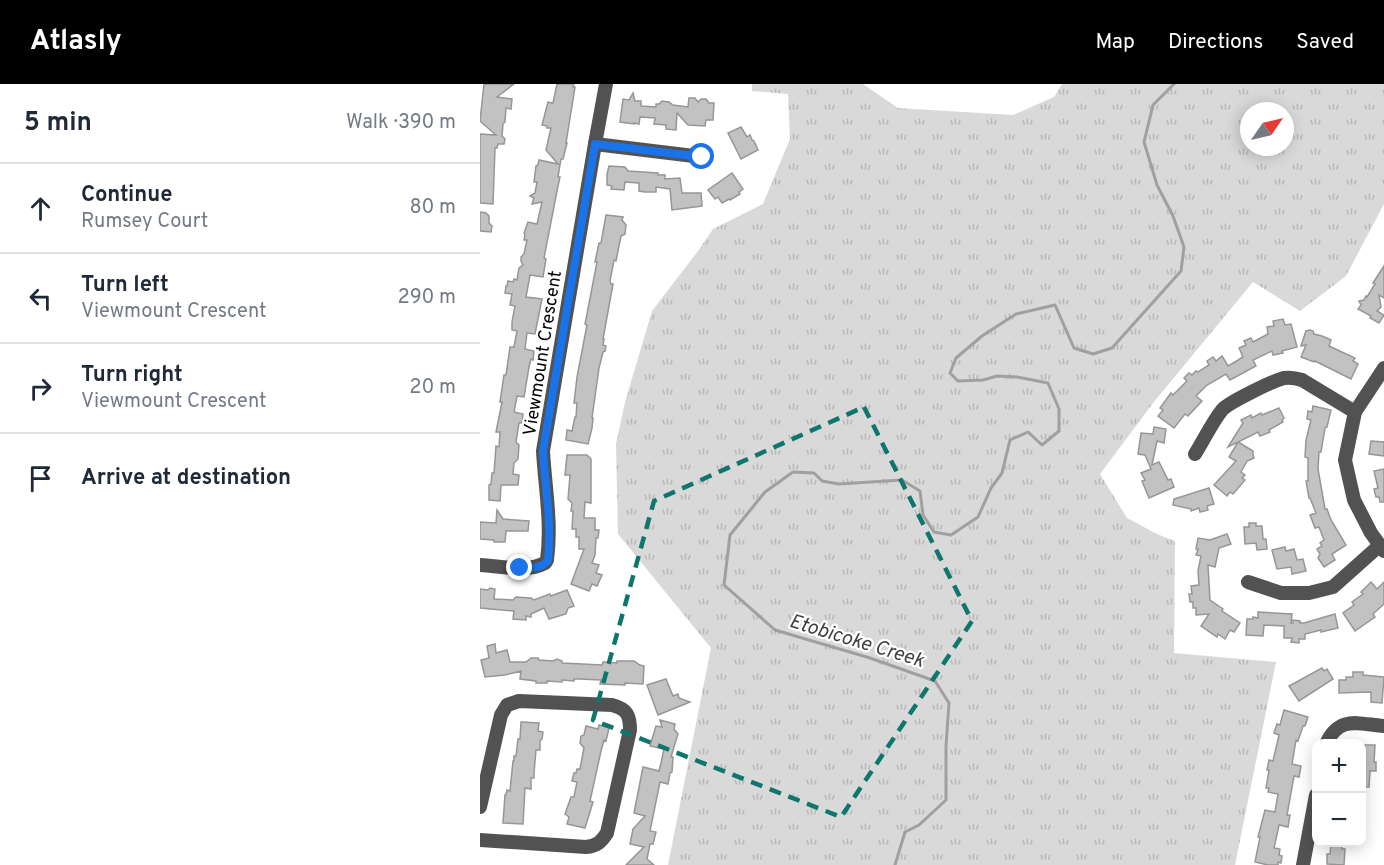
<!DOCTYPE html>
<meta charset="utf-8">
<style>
body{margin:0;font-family:Overpass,sans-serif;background:#f2f2f3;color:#1f2937}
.controls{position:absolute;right:18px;bottom:18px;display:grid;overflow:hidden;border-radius:12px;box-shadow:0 3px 15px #0003}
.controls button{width:54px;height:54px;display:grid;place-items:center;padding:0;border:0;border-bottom:2px solid #e0e1e3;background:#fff;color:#1f2937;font:30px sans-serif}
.compass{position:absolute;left:760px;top:18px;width:54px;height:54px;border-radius:50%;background:#fff;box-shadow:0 3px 15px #0003;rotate:56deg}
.stop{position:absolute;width:18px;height:18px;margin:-14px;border:4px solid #1a73e8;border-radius:50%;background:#fff}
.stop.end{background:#1a73e8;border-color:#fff;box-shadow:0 2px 6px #0008}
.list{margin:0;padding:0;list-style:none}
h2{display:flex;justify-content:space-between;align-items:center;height:78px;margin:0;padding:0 24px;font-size:26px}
h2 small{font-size:20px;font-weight:400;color:#747a83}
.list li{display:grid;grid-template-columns:39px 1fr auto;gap:18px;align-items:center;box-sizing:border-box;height:90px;padding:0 24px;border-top:2px solid #e0e1e3}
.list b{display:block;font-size:22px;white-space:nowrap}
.list p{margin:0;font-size:20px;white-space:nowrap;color:#747a83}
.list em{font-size:20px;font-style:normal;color:#747a83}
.icon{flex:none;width:33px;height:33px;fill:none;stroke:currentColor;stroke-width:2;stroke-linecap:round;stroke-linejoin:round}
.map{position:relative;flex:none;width:904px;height:781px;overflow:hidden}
header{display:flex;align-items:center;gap:36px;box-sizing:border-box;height:84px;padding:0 30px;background:#000;color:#fff}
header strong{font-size:28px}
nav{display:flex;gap:33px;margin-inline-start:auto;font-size:21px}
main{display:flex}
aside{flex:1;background:#fff}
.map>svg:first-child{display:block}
.park{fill:url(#park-tufts);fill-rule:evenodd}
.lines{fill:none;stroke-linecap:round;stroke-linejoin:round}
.stream{stroke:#a0a0a0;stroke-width:3}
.building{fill:#c2c2c2;stroke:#969696;stroke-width:1.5}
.minor{stroke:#525252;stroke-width:14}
.route{stroke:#1a73e8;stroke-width:8}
.marked{fill:none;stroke:#0f766e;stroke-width:4.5;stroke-dasharray:12 8;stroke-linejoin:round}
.labels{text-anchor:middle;stroke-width:4.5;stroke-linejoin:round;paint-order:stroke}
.street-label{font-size:18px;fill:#000;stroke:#fff}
.water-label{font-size:20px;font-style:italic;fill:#414141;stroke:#fff}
</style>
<header>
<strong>Atlasly</strong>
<nav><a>Map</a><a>Directions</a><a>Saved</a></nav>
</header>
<main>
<aside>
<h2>5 min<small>Walk · 390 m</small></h2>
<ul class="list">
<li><svg class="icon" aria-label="ahead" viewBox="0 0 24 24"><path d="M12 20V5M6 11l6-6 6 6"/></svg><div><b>Continue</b><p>Rumsey Court</p></div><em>80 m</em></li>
<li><svg class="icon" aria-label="left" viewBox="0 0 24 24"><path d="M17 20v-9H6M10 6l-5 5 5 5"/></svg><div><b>Turn left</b><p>Viewmount Crescent</p></div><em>290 m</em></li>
<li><svg class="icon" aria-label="right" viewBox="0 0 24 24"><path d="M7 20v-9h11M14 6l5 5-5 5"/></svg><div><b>Turn right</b><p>Viewmount Crescent</p></div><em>20 m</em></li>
<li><svg class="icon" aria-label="arrive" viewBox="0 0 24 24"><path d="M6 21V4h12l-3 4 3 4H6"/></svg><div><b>Arrive at destination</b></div></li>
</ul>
</aside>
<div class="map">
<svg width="904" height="781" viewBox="0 0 904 781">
<defs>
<pattern id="park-tufts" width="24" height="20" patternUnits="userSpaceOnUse" patternTransform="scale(1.5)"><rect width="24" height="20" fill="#d9d9d9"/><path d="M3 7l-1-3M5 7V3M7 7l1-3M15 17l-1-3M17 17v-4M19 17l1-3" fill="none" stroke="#b8b8b8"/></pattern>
</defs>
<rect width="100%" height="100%" fill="#fff"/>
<path class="park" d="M 272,0 L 383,0 L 418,24 L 533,31 L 574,13 L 582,0 L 904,0 L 904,120 L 866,192 L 820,227 L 773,198 L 673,319 L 620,390 L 647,434 L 677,450 L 695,457 L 694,569 L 796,578 L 755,781 L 188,781 L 231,564 L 138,450 L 136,360 L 145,318 L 172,227 L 218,167 L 233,145 L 283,120 L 310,55 L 308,10 L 272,7 ZM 769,27 L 805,27 L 805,63 L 769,63 Z"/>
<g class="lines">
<path class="stream" d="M 415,781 L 425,748 L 439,741 L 466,716 L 466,662 L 469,619 L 455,597 L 390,574 L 295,546 L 244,501 L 250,451 L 285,408 L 313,388 L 334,389 L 342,397 L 359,400 L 422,396 L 440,407 L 443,431 L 454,448 L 471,451 L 498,433 L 511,404 L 522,389 L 530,356 L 548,348 L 562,361 L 579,347 L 579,325 L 568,299 L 537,293 L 517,292 L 503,296 L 478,297 L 470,289 L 476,274 L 502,252 L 536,230 L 575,221 L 594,264 L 613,270 L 632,264 L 701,187 L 704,163 L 693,132 L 677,101 L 664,58 L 673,21 L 694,0"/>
</g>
<g class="building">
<path d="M 4,0 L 34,0 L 17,13 L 32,15 L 31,25 L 26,24 L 25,38 L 23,40 L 22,52 L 25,55 L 24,60 L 18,60 L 17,64 L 15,64 L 13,120 L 0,119 L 0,50 L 16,51 L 0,37 Z"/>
<path d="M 77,0 L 94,0 L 93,3 L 95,3 L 86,59 L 87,59 L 83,75 L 81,75 L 78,93 L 80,93 L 77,107 L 64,174 L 66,175 L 63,193 L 50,191 L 46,213 L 62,215 L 55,250 L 47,249 L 45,265 L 54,267 L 53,276 L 51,275 L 49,283 L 44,313 L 37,312 L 34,328 L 43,330 L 42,339 L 39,339 L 36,358 L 39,361 L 38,375 L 34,379 L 33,390 L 39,391 L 38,401 L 21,401 L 20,417 L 9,416 L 9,401 L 11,400 L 12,389 L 14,389 L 16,362 L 19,363 L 20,348 L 16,348 L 22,318 L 20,318 L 24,291 L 26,291 L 30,263 L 34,263 L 37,247 L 32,246 L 32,238 L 35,222 L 30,221 L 32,210 L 25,209 L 26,202 L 27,202 L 28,197 L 33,198 L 34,195 L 37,196 L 39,184 L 43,181 L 41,177 L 41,173 L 44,170 L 47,156 L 44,156 L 45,150 L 44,149 L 48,138 L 57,140 L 62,118 L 52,120 L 54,114 L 50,112 L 55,109 L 57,98 L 54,98 L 56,82 L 58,81 L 59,76 L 78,80 L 66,66 L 71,44 L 67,44 L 67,42 L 62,41 L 68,18 L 73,19 Z"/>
<path d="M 153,9 L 155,17 L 161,17 L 161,22 L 176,23 L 176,20 L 179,20 L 182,17 L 189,18 L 193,21 L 208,23 L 209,14 L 215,14 L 218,18 L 221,15 L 226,15 L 229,19 L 234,19 L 233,36 L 226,36 L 225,42 L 208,41 L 197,29 L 196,46 L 186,45 L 186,41 L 174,40 L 175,34 L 160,33 L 159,40 L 154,39 L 154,40 L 140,38 L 143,15 L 149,16 Z"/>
<path d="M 261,43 L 267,53 L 270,51 L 272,56 L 274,57 L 278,66 L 261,75 L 248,49 Z"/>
<path d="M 129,82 L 145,83 L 148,87 L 178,89 L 178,91 L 185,91 L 185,95 L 200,94 L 202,109 L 221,109 L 222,122 L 192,126 L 190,105 L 176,103 L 176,108 L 165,108 L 159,107 L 159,99 L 145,98 L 144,106 L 131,105 L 132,102 L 127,101 L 127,90 Z"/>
<path d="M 252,89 L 263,105 L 259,108 L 260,110 L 250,116 L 249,115 L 242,119 L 238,113 L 235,115 L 228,106 Z"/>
<path d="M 0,128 L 6,129 L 9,132 L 9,139 L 12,142 L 11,148 L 0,147 Z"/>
<path d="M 126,131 L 143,133 L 142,136 L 146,141 L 145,150 L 141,152 L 136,177 L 134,176 L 130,197 L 131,200 L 133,200 L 123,255 L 124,255 L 123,261 L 126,262 L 125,267 L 123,268 L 119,284 L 112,334 L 113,334 L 112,344 L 108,360 L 86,356 L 87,346 L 92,347 L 95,333 L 96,333 L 97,319 L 94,319 L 97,293 L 107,241 L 105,240 L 117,178 L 115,178 L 119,159 L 121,159 Z"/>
<path d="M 904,182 L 904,214 L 899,211 L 901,223 L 897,227 L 904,231 L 899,239 L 890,234 L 891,232 L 878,225 L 881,221 L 879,217 L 884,216 L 886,212 L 887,213 L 895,200 L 893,199 Z"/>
<path d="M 803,235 L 805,241 L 811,240 L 817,263 L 802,267 L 803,269 L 793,271 L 792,267 L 773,276 L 776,282 L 750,296 L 746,290 L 727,301 L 716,312 L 722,317 L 708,332 L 705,330 L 694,344 L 678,332 L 683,326 L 680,324 L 691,309 L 693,311 L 707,297 L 704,294 L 709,289 L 712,291 L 716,287 L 718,288 L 729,281 L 727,277 L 733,273 L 736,277 L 742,272 L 748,282 L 755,278 L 763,273 L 759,264 L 766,261 L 764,257 L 771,254 L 773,258 L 788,250 L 787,243 L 794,242 L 793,237 Z"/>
<path d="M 830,246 L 833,247 L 834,250 L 842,252 L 851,256 L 849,262 L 875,274 L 873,277 L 878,280 L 871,295 L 835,277 L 834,278 L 821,273 L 826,261 L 821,262 L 826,247 Z"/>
<path d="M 833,322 L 851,326 L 847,343 L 845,344 L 841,368 L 839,368 L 838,385 L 845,425 L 847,425 L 851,436 L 866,461 L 852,470 L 855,476 L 844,483 L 838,474 L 840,470 L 837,465 L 842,462 L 840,459 L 844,456 L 839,443 L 835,444 L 830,431 L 836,429 L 830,414 L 829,414 L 826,397 L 828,397 L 828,374 L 825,373 L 826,356 L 831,336 L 827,335 L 828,327 L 832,328 Z"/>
<path d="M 799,324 L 804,334 L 802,336 L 803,338 L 789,346 L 790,348 L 780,352 L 778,348 L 758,358 L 773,367 L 773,371 L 774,374 L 767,377 L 761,388 L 765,391 L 762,394 L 765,396 L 753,410 L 750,408 L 747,412 L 734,401 L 756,377 L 749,373 L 758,358 L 748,363 L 763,339 L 761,336 L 771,331 L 772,334 L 781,329 L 782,331 Z"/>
<path d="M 674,343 L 686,345 L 684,359 L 677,357 L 672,381 L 679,378 L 688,396 L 691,395 L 694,403 L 669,414 L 662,397 L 665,396 L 661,389 L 671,385 L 665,371 L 658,370 L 661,349 L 673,350 Z"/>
<path d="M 891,357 L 904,358 L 904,372 L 889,370 Z"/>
<path d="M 87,371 L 107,371 L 111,375 L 111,419 L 105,418 L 104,434 L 115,434 L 115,446 L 119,446 L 118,454 L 116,454 L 115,471 L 112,479 L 119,481 L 116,489 L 122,491 L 117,502 L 112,500 L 109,507 L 91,500 L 104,465 L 99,465 L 99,453 L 96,453 L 96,445 L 92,445 L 93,427 L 91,427 L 92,419 L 88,415 L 90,391 L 85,391 Z"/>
<path d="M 904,385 L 904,418 L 900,418 L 899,413 L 896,413 L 894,405 L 898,404 L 894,387 Z"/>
<path d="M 729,404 L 734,420 L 727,422 L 728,426 L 720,428 L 719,424 L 711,427 L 711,425 L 693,421 L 694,415 Z"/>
<path d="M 17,426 L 23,435 L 49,437 L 48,447 L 26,447 L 25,458 L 14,458 L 14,456 L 0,455 L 0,438 L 16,439 Z"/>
<path d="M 769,439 L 776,439 L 776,442 L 782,442 L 783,455 L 786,455 L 787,465 L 777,466 L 776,459 L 765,460 L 764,443 L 769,443 Z"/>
<path d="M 747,450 L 751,460 L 739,464 L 735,483 L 728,481 L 730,516 L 743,525 L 742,527 L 760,539 L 754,548 L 750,546 L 745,555 L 738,550 L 737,553 L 721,542 L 729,530 L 716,531 L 716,524 L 713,524 L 713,518 L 710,518 L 709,510 L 712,510 L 711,502 L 719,501 L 718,487 L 721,472 L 716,471 L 718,465 L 716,465 L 718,454 L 730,456 Z"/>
<path d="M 805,463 L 806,467 L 814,465 L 817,476 L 823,475 L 826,487 L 812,490 L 811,483 L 797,485 L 792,466 Z"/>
<path d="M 891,498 L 897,505 L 904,498 L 904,520 L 893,530 L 895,533 L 875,547 L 863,529 L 874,521 L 872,518 L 883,510 L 881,508 Z"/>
<path d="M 10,504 L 15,505 L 14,515 L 33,516 L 36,513 L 51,514 L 54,516 L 70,510 L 71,512 L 87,506 L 94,522 L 88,524 L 86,530 L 69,535 L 64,524 L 51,530 L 51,533 L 46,532 L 46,536 L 33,535 L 34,527 L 0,524 L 0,505 L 8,506 Z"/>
<path d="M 778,528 L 812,530 L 811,539 L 813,539 L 813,536 L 820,537 L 820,539 L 824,539 L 855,530 L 858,544 L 841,548 L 841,546 L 825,550 L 825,555 L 819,555 L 819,559 L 811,558 L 812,554 L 804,554 L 804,542 L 784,541 L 783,552 L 766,551 L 767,535 L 773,535 L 773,533 L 778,534 Z"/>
<path d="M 15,560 L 16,569 L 27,566 L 30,578 L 46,578 L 51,574 L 58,574 L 59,576 L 73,577 L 77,575 L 82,577 L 82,579 L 122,581 L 123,578 L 125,578 L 137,579 L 137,577 L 154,577 L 160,581 L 164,582 L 163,600 L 145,599 L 145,601 L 120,600 L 121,596 L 100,595 L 94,595 L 94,597 L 82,596 L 82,598 L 67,597 L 67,599 L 56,599 L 56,597 L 40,595 L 41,587 L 25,591 L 5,593 L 1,576 L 9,574 L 7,562 Z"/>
<path d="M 842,584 L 844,587 L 847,585 L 853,595 L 819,617 L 809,602 Z"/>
<path d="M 873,588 L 883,588 L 883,591 L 904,593 L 902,619 L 891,618 L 891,608 L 859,609 L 859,596 L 866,596 L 866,593 L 873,593 Z"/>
<path d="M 186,595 L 193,612 L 198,610 L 199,614 L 210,618 L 178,631 L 167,601 Z"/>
<path d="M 804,626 L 828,633 L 825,642 L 823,642 L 818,657 L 816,656 L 812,680 L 821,682 L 819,693 L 814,692 L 807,731 L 810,731 L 808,743 L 799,741 L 794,764 L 800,765 L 799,771 L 802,772 L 801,779 L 798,778 L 798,781 L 788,781 L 775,778 L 780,753 L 778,753 L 785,726 L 795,728 L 798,710 L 788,708 L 789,704 L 786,704 L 789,686 L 787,686 L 789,676 L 793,677 L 799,651 L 794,649 L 797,640 L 800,641 Z"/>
<path d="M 180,636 L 195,640 L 194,645 L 198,650 L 191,673 L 193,673 L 192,688 L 190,689 L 188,700 L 180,698 L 172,737 L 170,747 L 176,748 L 173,760 L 170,760 L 167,775 L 174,781 L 146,781 L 164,763 L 150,760 L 153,745 L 165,732 L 154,729 L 163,683 L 179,687 L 181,679 L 184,665 L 170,662 L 176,642 L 182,643 Z"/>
<path d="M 41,638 L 59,639 L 58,647 L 63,648 L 62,655 L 60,657 L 60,666 L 56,666 L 54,689 L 54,694 L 51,694 L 51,705 L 45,704 L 43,740 L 23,739 L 25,711 L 26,711 L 27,706 L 30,707 L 33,677 L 34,677 L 34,672 L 36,672 L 38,655 L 40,655 Z"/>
<path d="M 119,641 L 129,644 L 126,657 L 124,656 L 121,667 L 110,717 L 113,718 L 105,744 L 87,740 L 89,733 L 85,730 L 91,713 L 94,713 L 97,698 L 92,697 L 94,689 L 96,689 L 97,685 L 100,685 L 103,669 L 104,664 L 100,659 L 101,652 L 104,651 L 106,642 L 118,645 Z"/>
<path d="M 882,661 L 895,661 L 894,678 L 896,678 L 896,687 L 890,687 L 889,703 L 882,703 Z"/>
<path d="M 851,759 L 862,759 L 862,765 L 865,765 L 864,781 L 847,780 L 847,770 L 850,770 Z"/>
</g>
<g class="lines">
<g class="minor">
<path d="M 115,60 L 222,73"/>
<path d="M 904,284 L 875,328 L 865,376 L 874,416 L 891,449 L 904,467"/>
<path d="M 715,370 C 724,356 731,340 742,326 C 749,318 793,297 804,294 C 811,293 816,294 822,296 L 875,328"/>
<path d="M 0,481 C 21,482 46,489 65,479 L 67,476 C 72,439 65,403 63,367 L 115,60 L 126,0"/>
<path d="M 768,498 L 801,509 L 829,509 L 853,503 L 899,462"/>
<path d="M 846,660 C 859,631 878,640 904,642"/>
<path d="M 0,723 L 21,631 L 27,621 L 39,617 L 132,621 C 147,625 150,631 150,646 L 127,749 C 121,758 117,762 106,763 L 0,756"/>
<path d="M 823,781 L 836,711"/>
</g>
</g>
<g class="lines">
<path class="route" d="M 40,484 C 50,484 62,485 68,476 C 72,439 65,403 63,367 L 115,60 L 222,73"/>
</g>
<path class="marked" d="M 384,323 L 492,537 L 361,733 L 113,636 L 174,417 Z"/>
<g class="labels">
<g class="street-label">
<text transform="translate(62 269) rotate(-81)" y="6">Viewmount Crescent</text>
</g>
<g class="water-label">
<text transform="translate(377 556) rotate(17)" y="7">Etobicoke Creek</text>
</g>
</g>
</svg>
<div class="controls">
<button>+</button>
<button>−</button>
</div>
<svg class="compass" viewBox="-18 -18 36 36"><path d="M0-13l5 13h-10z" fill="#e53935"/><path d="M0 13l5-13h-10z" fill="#747a83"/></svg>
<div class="stop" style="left:222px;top:73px"></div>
<div class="stop end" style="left:40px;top:484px"></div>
</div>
</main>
